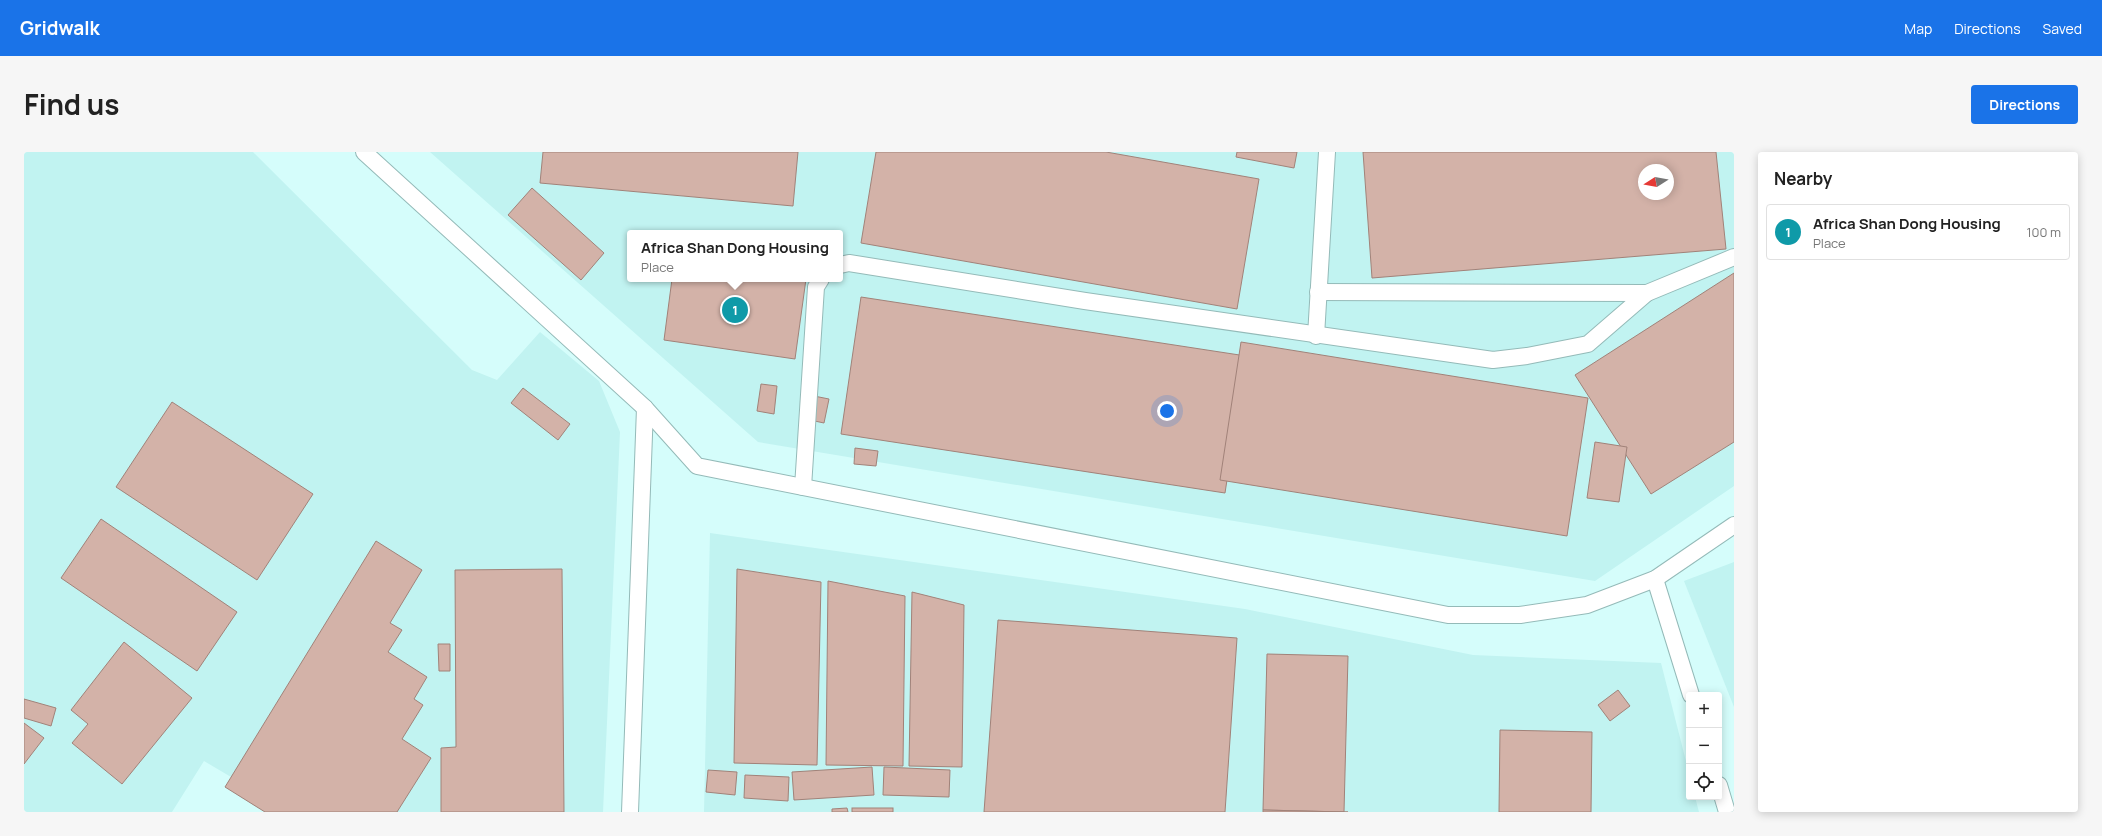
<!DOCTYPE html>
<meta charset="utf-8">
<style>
body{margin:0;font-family:Manrope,sans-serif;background:#f6f6f6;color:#222}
.controls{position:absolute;right:12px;bottom:12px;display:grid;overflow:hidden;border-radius:4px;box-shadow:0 2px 10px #0003}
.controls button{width:36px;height:36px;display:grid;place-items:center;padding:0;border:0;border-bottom:1px solid #e0e0e0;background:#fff;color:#222;font:20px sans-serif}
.compass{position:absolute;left:1614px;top:12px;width:36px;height:36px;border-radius:50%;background:#fff;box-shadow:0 2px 10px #0003;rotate:259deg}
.you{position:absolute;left:1143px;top:259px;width:14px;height:14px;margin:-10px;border:3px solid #fff;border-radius:50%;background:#1a73e8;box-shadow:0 0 0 6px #1a73e833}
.badge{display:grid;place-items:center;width:26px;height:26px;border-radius:50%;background:#1a73e8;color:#fff;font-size:13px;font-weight:700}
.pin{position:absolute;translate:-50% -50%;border:2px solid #fff;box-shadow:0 1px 4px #0006}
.popup{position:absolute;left:603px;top:78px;width:216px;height:52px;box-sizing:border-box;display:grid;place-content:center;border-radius:4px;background:#fff;filter:drop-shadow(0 1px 3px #0005);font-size:13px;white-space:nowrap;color:#767676}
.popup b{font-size:15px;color:#222}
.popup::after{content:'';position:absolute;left:50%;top:100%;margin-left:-8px;border:8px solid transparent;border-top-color:#fff}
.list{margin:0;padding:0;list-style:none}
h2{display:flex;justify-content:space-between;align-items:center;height:52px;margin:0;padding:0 16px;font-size:17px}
h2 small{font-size:13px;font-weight:400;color:#767676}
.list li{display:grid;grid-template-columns:26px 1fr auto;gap:12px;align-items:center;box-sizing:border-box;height:56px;margin:0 8px 8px;padding:0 8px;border:1px solid #e0e0e0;border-radius:4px}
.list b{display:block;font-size:15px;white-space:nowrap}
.list p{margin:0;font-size:13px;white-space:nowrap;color:#767676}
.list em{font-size:13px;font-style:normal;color:#767676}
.icon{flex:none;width:22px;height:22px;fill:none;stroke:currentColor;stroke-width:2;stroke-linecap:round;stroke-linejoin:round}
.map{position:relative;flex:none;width:1710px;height:660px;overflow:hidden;border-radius:4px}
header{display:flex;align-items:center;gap:24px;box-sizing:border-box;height:56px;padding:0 20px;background:#1a73e8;color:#fff}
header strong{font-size:19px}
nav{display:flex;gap:22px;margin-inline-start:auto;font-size:14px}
.intro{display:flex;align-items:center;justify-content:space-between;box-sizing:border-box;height:96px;padding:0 24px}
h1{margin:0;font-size:28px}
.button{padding:10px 18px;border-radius:4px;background:#1a73e8;color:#fff;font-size:14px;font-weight:700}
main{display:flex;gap:24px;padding:0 24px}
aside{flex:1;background:#fff;border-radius:4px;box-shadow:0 2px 10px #0003}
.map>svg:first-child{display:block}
.built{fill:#c1f3f1;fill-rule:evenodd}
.building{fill:#d3b2a8;stroke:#a18279;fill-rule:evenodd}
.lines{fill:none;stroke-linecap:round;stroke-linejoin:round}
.service-casing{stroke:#94bab8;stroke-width:18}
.service{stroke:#fff;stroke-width:16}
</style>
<header>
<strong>Gridwalk</strong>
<nav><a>Map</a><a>Directions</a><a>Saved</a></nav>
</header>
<div class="intro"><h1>Find us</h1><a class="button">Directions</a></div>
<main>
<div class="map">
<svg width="1710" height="660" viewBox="0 0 1710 660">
<rect width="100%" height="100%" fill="#d5fdfb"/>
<g class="built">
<path d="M 0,0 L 229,0 L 448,218 L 473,228 L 516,180 L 575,229 L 596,280 L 579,660 L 266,660 L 180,609 L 148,660 L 0,660 Z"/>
<path d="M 406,0 L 1710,0 L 1710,334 L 1571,429 L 734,290 ZM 1620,18 L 1644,18 L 1644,42 L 1620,42 ZM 606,81 L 816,81 L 816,127 L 606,127 Z"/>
<path d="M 686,381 L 1221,457 L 1449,503 L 1637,511 L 1665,621 L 1665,645 L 1671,645 L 1675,660 L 680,660 Z"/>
<path d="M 1710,410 L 1710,555 L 1660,429 Z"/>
</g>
<g class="building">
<path d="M 519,0 L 774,0 L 769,54 L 516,31 Z"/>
<path d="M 852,0 L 1082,0 L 1235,27 L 1213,157 L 837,91 Z"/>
<path d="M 1213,0 L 1273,0 L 1270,16 L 1212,5 Z"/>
<path d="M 1339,0 L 1692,0 L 1702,97 L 1348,126 ZM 1620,18 L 1644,18 L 1644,42 L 1620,42 Z"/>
<path d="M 508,36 L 580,101 L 557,128 L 484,63 Z"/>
<path d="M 1710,121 L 1710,290 L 1627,342 L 1551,223 Z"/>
<path d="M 648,127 L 782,127 L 771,207 L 640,188 Z"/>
<path d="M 837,145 L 1222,204 L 1201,341 L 817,282 Z"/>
<path d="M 1217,190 L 1564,246 L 1543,384 L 1196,328 Z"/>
<path d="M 737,232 L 753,234 L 750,262 L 733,259 Z"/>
<path d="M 499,236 L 546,272 L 534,288 L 487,251 Z"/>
<path d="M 790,244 L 805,247 L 800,271 L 786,268 Z"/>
<path d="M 148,250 L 289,342 L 233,428 L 92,335 Z"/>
<path d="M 1571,290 L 1603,295 L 1595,350 L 1563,346 Z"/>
<path d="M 831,296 L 854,299 L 852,314 L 830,312 Z"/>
<path d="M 77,367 L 213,460 L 173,519 L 37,426 Z"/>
<path d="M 352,389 L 398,418 L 366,471 L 378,478 L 364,500 L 403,525 L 390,547 L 399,553 L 378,587 L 407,606 L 373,660 L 241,660 L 201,635 Z"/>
<path d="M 538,417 L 540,660 L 417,660 L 417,596 L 432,595 L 431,418 Z"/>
<path d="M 713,417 L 797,430 L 793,613 L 710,611 Z"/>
<path d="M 804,429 L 881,444 L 879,614 L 802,613 Z"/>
<path d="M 888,440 L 940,453 L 938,615 L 885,614 Z"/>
<path d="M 974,468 L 1213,486 L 1201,660 L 960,660 Z"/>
<path d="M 100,490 L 168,546 L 98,632 L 48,591 L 64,572 L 47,558 Z"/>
<path d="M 414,492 L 426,492 L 426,519 L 415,519 Z"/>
<path d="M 1243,502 L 1324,504 L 1320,660 L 1239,658 Z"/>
<path d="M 1594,538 L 1606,554 L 1586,569 L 1574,553 Z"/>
<path d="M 0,547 L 32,556 L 27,574 L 0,566 Z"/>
<path d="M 0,571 L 20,586 L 0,612 Z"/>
<path d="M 1476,578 L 1568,580 L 1567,660 L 1475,660 Z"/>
<path d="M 848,615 L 850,643 L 770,648 L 768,620 Z"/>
<path d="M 860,615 L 926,618 L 925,645 L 859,643 Z"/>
<path d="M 684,618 L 713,620 L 711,643 L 682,640 Z"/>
<path d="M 721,623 L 765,625 L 764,649 L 720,646 Z"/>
<path d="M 823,656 L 824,660 L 808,660 L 808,657 Z"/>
<rect x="828" y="656" width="41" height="4"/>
<path d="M 1239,658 L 1320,660 L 1324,660 L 1239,660 Z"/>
</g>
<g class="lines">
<defs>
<g id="service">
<path d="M 340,0 L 621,256 L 673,314 L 1424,463 L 1496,463 L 1563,453 L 1631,427 L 1710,373"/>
<path d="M 816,113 L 825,111 L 1061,149 L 1469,208 L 1503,204 L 1564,192 L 1623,141 L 1710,105"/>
<path d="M 1294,140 L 1623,141"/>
<path d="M 1292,184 L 1303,0"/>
<path d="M 779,335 L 792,135 L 797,127"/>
<path d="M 1631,427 L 1667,543"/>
<path d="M 1695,633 L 1703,660"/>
<path d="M 606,660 L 621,256"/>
</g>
</defs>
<use href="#service" class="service-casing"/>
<use href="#service" class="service"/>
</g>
</svg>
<div class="controls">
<button>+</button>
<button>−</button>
<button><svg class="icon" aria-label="locate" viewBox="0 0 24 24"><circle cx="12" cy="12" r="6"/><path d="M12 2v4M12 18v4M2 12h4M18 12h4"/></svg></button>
</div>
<svg class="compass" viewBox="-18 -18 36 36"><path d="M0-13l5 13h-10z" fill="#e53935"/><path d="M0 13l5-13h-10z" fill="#767676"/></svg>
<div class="you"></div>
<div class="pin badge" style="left:711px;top:158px;background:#0f9aa8">1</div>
<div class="popup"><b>Africa Shan Dong Housing</b>Place</div>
</div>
<aside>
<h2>Nearby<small></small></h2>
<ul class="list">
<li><span class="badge" style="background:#0f9aa8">1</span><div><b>Africa Shan Dong Housing</b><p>Place</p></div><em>100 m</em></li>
</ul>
</aside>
</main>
